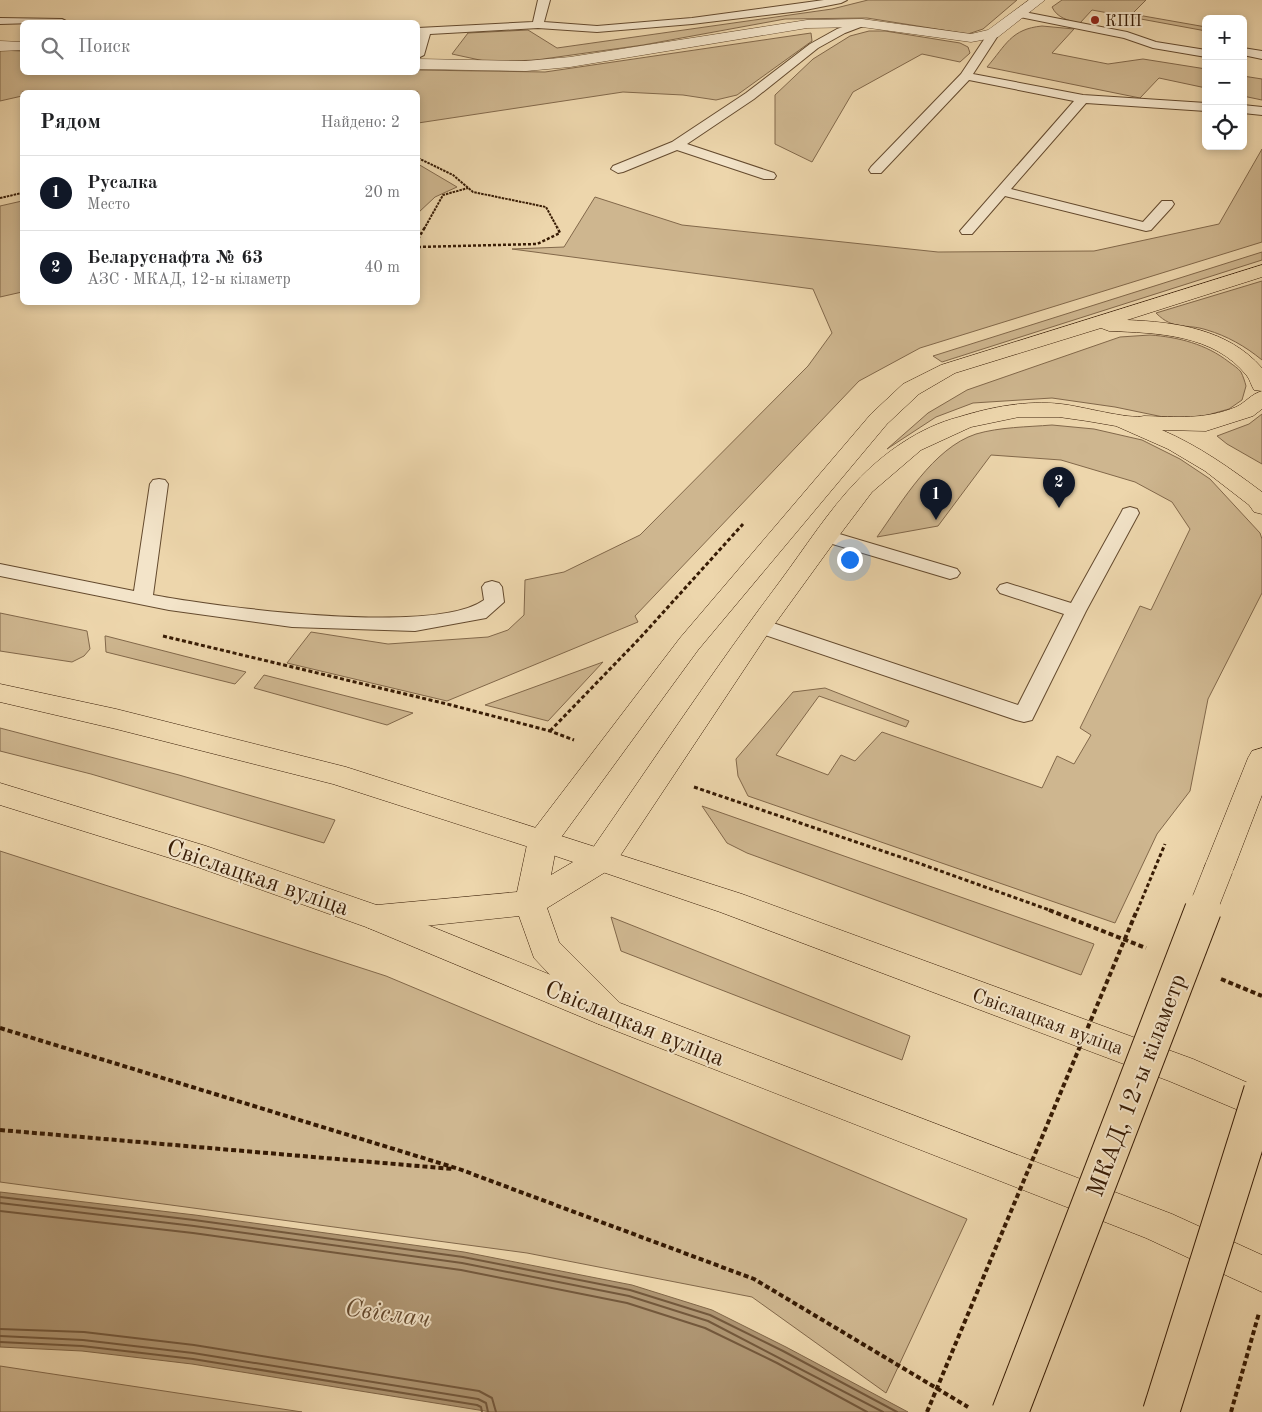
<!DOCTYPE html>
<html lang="ru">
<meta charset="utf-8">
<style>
body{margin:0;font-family:"Old Standard TT",serif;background:#f2f2f2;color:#202124}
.controls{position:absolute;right:15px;top:15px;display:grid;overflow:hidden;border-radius:8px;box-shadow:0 2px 8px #0003}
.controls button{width:45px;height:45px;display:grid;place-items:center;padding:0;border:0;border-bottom:1px solid #e0e0e0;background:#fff;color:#202124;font:25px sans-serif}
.you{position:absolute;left:849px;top:559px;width:18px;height:18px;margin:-12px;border:4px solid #fff;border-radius:50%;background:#1a73e8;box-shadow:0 0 0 8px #1a73e833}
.badge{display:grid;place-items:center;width:32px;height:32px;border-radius:50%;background:#111827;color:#fff;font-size:16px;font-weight:700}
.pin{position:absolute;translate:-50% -41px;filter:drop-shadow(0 1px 2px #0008)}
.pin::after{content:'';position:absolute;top:26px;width:18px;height:15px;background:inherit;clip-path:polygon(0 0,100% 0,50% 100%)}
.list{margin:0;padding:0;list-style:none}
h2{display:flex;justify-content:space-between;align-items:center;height:65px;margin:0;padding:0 20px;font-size:21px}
h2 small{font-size:16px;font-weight:400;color:#757577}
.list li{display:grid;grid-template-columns:32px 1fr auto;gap:15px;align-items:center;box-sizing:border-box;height:75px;padding:0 20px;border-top:1px solid #e0e0e0}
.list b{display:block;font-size:19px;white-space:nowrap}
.list p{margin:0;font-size:16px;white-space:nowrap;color:#757577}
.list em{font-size:16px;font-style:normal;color:#757577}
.icon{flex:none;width:28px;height:28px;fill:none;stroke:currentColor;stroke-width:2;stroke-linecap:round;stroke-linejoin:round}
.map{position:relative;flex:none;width:1262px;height:1412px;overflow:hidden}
.search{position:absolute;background:#fff;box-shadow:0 2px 8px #0003;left:20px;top:20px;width:400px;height:55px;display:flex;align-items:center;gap:12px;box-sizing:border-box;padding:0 18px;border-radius:8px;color:#757577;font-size:19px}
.panel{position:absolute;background:#fff;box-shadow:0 2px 8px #0003;left:20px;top:90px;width:400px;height:215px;border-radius:8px}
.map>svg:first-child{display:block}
.green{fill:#ceb68f;stroke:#82684a}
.water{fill:#af9673;stroke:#7f6547}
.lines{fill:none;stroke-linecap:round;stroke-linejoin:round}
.shore{stroke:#73583c;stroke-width:2}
.lane-casing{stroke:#644a2e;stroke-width:2}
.street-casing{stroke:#644a2e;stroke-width:1}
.primary-casing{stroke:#371b04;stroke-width:1}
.highway-casing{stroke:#371b04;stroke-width:1}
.path-far3{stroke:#371b04;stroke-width:2;stroke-dasharray:2.5 1;stroke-linecap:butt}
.path-far2{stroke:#371b04;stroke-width:2.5;stroke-dasharray:3 2;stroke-linecap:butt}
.path-far1{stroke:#371b04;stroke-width:3;stroke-dasharray:4 2.5;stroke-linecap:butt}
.path{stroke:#371b04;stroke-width:4;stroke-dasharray:5 3;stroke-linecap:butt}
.lane{fill:#f3e4c9;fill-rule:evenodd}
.street{fill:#f3e4c9;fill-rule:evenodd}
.primary{fill:#edd6ac;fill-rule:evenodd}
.highway{fill:#edd6ac;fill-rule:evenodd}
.highway-bridge-far1-casing{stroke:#371b04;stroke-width:29;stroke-linecap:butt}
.highway-bridge-casing{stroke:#371b04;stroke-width:38;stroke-linecap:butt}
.path-bridge-far1{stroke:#371b04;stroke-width:3;stroke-dasharray:4 2.5;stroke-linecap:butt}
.path-bridge{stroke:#371b04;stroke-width:4;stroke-dasharray:5 3;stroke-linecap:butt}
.highway-bridge-far1{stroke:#edd6ac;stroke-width:28}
.highway-bridge{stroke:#edd6ac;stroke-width:36}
.poi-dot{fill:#8f2418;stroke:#f3e4c9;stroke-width:2}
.labels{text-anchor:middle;stroke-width:4;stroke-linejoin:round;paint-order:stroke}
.far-poi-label{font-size:16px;fill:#371b04;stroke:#f3e4c9;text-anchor:start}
.street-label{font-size:20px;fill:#371b04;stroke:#f3e4c9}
.near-street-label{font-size:24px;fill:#371b04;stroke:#f3e4c9}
.near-water-label{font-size:25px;font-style:italic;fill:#61462b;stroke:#f3e4c9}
</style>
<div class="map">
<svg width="1262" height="1412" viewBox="0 0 1262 1412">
<rect width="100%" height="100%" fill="#edd6ac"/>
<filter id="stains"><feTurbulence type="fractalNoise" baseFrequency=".004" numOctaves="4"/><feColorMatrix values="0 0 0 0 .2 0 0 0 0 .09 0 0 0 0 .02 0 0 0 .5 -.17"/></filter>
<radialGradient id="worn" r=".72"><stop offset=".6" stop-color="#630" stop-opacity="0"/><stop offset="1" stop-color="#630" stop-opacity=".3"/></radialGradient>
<g class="green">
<path d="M 868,0 L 1017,0 L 983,29 L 968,34 L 867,18 L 785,19 L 643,45 L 536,60 L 489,62 L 452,54 L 468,33 L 528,30 L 557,48 L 832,9 Z"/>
<path d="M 1062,0 L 1146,0 L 1132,14 L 1206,27 L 1206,31 L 1092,10 L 1080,23 C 1069,21 1057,18 1052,7 Z"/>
<path d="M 1042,26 L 1074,29 L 1052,53 L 1108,64 L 1143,59 L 1206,69 L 1206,88 L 1159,78 L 1140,98 L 987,67 C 1006,45 1011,29 1042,26 Z"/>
<path d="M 869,31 L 885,31 L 960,43 L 968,47 L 970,53 L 960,62 L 922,54 L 853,92 L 812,162 L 775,144 L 775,95 L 813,59 L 850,36 Z"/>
<path d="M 811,33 L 812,41 L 737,95 L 716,100 L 683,95 L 623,92 L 418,123 L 418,92 L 50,92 L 47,91 L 22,92 L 22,96 L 0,101 L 0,50 L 22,51 L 22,72 L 418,72 L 418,70 L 545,72 Z"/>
<path d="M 1243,76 L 1262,79 L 1262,100 L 1243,96 Z"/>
<path d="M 1262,149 L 1262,242 L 920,348 L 859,381 L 635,616 L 638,622 L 447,701 L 287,663 L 311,632 L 388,644 L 488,637 L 508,630 L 524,615 L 525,580 L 564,572 L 640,535 L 808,366 L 832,333 L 813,289 L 512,249 L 564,247 L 595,197 L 682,225 L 938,252 L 1094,251 L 1219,224 Z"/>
<path d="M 418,164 L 457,187 L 435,197 L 418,213 Z"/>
<path d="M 22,201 L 22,292 L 0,297 L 0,206 Z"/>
<path d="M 1262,252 L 1262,260 L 942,362 L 933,356 Z"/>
<path d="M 1262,281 L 1262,360 C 1245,346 1227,336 1207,330 C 1185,323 1174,331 1156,313 Z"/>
<path d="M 1150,335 C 1178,337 1206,344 1229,362 C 1233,365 1238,368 1241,372 C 1243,376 1245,382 1246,386 L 1242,400 L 1229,409 L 1204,416 L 1173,419 L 1115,407 L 1052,398 L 973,403 L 936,417 L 887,449 L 928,413 L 967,390 L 1120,337 Z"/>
<path d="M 1262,414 L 1262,464 L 1227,444 L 1217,436 L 1249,424 Z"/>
<path d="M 1052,425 L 1094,429 L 1142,440 L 1180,459 L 1210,479 L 1260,533 L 1262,539 L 1262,593 L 1208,699 L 1190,791 L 1157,834 L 1115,923 L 748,796 L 738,776 L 736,759 L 793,692 L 825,688 L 909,721 L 906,727 L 819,696 L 776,755 L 828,775 L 841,755 L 855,761 L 882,732 L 1042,788 L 1057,756 L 1074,764 L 1091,735 L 1080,728 L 1140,606 L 1151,610 L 1190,529 L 1172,502 L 1135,482 L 1061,460 L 991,455 L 938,526 L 877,537 C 902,502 933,448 976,434 C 1000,427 1027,427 1052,425 Z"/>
<path d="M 0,613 L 87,631 L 90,649 L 84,656 L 72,662 L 0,651 Z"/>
<path d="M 105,636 L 106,636 L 246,672 L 235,684 L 106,652 Z"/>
<path d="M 603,662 L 548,721 L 485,705 Z"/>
<path d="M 264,675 L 413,713 L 387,725 L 254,688 Z"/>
<path d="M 0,728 L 179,775 L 335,820 L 324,843 L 91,774 L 0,751 Z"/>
<path d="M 702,806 L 1094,944 L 1081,975 L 747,853 L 727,843 Z"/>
<path d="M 0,851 L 386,976 L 967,1219 L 886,1393 L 752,1297 L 527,1253 L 0,1182 Z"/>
<path d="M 611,917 L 910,1036 L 902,1060 L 621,951 Z"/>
<path d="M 0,1366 L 302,1412 L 0,1412 Z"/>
</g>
<path class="water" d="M 0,1192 L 195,1215 L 464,1252 L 632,1285 L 712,1310 L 786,1347 L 908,1412 L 491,1412 L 192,1364 L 82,1351 L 0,1347 Z"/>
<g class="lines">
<g class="shore">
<path d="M 0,1197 L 194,1220 L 463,1257 L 630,1290 L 710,1315 L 783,1351 L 897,1412"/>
<path d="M 0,1203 L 194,1226 L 462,1263 L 629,1296 L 708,1321 L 883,1412"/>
<path d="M 0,1211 L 193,1233 L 461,1270 L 627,1303 L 705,1328 L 777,1363 L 867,1412"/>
<path d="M 0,1329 L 84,1332 L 194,1345 L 479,1391 L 492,1398 L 496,1412"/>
<path d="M 0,1336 L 83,1340 L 193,1353 L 478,1399 L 486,1403 L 488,1412"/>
<path d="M 0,1342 L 82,1346 L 193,1359 L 477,1405 L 481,1407 L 482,1412"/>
</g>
<defs>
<g id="lane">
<path d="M 538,0 L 550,0 L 544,22 L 597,26 L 692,18 L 824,0 L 847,0 L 841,3 L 800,11 L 692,24 L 597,32 L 538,28 L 430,34 L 424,55 L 418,58 L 418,28 L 533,22 Z"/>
<path d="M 1019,11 L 1127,32 L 1156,42 L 1206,50 L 1206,57 L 1153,48 L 1124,38 L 1015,16 L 1013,14 L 1015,12 Z"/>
<path d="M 0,18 L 62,19 L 68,22 L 0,24 Z"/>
<path d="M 862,20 L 868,23 L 866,25 L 845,33 L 818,48 L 754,99 L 687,144 L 774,173 L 776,176 L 774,179 L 764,179 L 677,150 L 623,172 L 618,173 L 611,169 L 613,166 L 672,142 L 746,93 L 810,44 L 837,29 Z"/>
<path d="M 993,31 L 999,34 L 973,74 L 1083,95 L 1206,103 L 1206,111 L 1086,103 L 1011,189 L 1143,222 L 1162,201 L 1172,201 L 1174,204 L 1172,207 L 1151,230 L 1146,231 L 1005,196 L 972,234 L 962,234 L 960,231 L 1074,101 L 969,80 L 881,173 L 871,173 L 869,170 L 871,167 L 961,74 L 989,32 Z"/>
<path d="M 1243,48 L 1262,51 L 1262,59 L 1243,55 Z"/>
<path d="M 1243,105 L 1262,107 L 1262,115 L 1243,113 Z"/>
<path d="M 159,479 L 165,480 L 168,484 L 153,595 C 217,607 434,636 484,600 L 482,587 L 485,583 L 492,581 L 499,583 L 502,587 L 504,602 L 486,618 L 415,631 L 292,627 L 169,610 L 0,576 L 0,564 L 134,591 L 150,484 L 153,480 Z"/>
<path d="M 1130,507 L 1137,509 L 1139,513 L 1086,611 L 1032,720 L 1024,722 L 1016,720 L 753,631 L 750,626 L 753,621 L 760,619 L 767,621 L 1018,705 L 1064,614 L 1000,593 L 997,589 L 1000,585 L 1007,583 L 1071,603 L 1121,513 L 1123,509 Z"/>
<path d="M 826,530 L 957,569 L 960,573 L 957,577 L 950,579 L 819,540 L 817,536 L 819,532 Z"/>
</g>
<g id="street">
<path d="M 1029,0 L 1045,0 L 998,37 L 971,42 L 862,27 L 807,28 L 570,67 L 526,71 L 418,69 L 418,59 L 526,61 L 570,57 L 807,20 L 862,19 L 971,34 L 988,30 Z"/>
<path d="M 0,41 L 22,42 L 22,50 L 0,51 Z"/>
</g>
<g id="primary">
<path d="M 0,684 L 116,709 L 346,767 L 742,894 L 1193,1059 L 1262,1089 L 1262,1120 L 1169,1081 L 720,912 L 532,848 L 333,784 L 116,729 L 0,702 Z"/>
<path d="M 0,783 L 206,846 L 388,909 L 620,1003 L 1172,1214 L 1262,1255 L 1262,1292 L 1146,1238 L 596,1023 L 366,927 L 186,863 L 0,805 Z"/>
</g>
<g id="highway">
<path d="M 1262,265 L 1262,277 L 1127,320 C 1176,322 1228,329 1262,368 L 1262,391 L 1254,390 C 1251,385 1250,380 1247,376 C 1214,334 1157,333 1109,331 L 1101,328 L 955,373 L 919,394 L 887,424 L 698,650 L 557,843 L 551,875 L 590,852 C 653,761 714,669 781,580 C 804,549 829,510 856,482 C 883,453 920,427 959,417 C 991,407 1027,400 1061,404 C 1081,406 1130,420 1144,416 C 1176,417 1205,420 1236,407 C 1245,403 1251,394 1262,391 L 1262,409 L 1253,416 L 1206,431 L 1162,430 C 1199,446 1230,468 1262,492 L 1262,514 L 1254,512 L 1249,505 L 1205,471 L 1168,449 L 1116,426 L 1087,421 L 1059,417 L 1019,417 L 971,427 L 921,450 L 872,492 L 835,541 L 769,632 L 612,868 L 547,908 L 559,942 L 620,1003 L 625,1013 L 620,1023 L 608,1027 L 596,1023 L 534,958 L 519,916 L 377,931 L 366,927 L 361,918 L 366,909 L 377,905 L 517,892 L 528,840 L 532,832 L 680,638 L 871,414 L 903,384 L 941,365 Z"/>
<path d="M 1262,748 L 1262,795 L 1234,868 L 1230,876 L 1219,880 L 1208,876 L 1204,868 L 1248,758 L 1252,751 Z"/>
</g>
</defs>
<use href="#lane" class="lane-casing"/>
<use href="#street" class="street-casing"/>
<use href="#primary" class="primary-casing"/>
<use href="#highway" class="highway-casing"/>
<g class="path-far3">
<path d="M 418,158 L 453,175 L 473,192 L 546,207 L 558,229"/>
<path d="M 0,198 L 22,193"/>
<path d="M 424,229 L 443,195 L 468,188"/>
</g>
<g class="path-far2">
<path d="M 418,239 L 425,227"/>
<path d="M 418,247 L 537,244 L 560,233 L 557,227"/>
</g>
<g class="path-far1">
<path d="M 163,636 L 451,705 L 550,731 L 574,740"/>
<path d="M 550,731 L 640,638 L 743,524"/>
<path d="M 694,787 L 921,864 L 1052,911"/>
</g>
<g class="path">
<path d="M 1049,910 L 1146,948"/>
<path d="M 1221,979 L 1262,996"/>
<path d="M 0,1028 L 459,1169 L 754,1279 L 968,1407"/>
<path d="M 0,1130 L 453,1169"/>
<path d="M 1231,1412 L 1259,1313"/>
</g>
<use href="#lane" class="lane"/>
<use href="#street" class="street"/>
<use href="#primary" class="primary"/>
<use href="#highway" class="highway"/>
<defs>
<path id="highway-bridge-far1" d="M 1202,911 L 1219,868"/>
<g id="highway-bridge">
<path d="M 1010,1412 L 1203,910"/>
<path d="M 1161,1412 L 1262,1091"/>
</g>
</defs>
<use href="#highway-bridge-far1" class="highway-bridge-far1-casing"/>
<use href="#highway-bridge" class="highway-bridge-casing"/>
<path class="path-bridge-far1" d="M 1137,911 L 1165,844"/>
<path class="path-bridge" d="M 927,1412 L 1137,910"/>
<use href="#highway-bridge-far1" class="highway-bridge-far1"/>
<use href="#highway-bridge" class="highway-bridge"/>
</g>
<circle class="poi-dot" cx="1095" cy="20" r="5"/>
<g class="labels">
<g class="far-poi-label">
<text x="1105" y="26">КПП</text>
</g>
<g class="street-label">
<text transform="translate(1048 1021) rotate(20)" y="7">Свіслацкая вуліца</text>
</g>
<g class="near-street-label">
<text transform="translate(258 877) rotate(19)" y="8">Свіслацкая вуліца</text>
<text transform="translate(635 1023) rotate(22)" y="8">Свіслацкая вуліца</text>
<text transform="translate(1136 1085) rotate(-69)" y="8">МКАД, 12-ы кіламетр</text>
</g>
<g class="near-water-label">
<text transform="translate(388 1312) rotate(8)" y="9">Свіслач</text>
</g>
</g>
<rect width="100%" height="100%" filter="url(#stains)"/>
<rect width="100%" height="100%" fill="url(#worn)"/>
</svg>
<div class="controls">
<button>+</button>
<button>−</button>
<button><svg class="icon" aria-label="locate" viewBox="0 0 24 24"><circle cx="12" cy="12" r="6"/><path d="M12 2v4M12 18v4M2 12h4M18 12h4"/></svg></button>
</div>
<div class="you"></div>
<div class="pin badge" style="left:936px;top:520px">1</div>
<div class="pin badge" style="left:1059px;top:508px">2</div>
<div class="search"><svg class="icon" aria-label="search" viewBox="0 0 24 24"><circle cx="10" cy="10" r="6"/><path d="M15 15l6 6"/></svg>Поиск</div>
<section class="panel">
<h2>Рядом<small>Найдено: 2</small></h2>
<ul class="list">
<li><span class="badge">1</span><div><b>Русалка</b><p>Место</p></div><em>20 m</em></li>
<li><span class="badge">2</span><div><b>Беларуснафта № 63</b><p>АЗС · МКАД, 12-ы кіламетр</p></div><em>40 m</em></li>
</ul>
</section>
</div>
